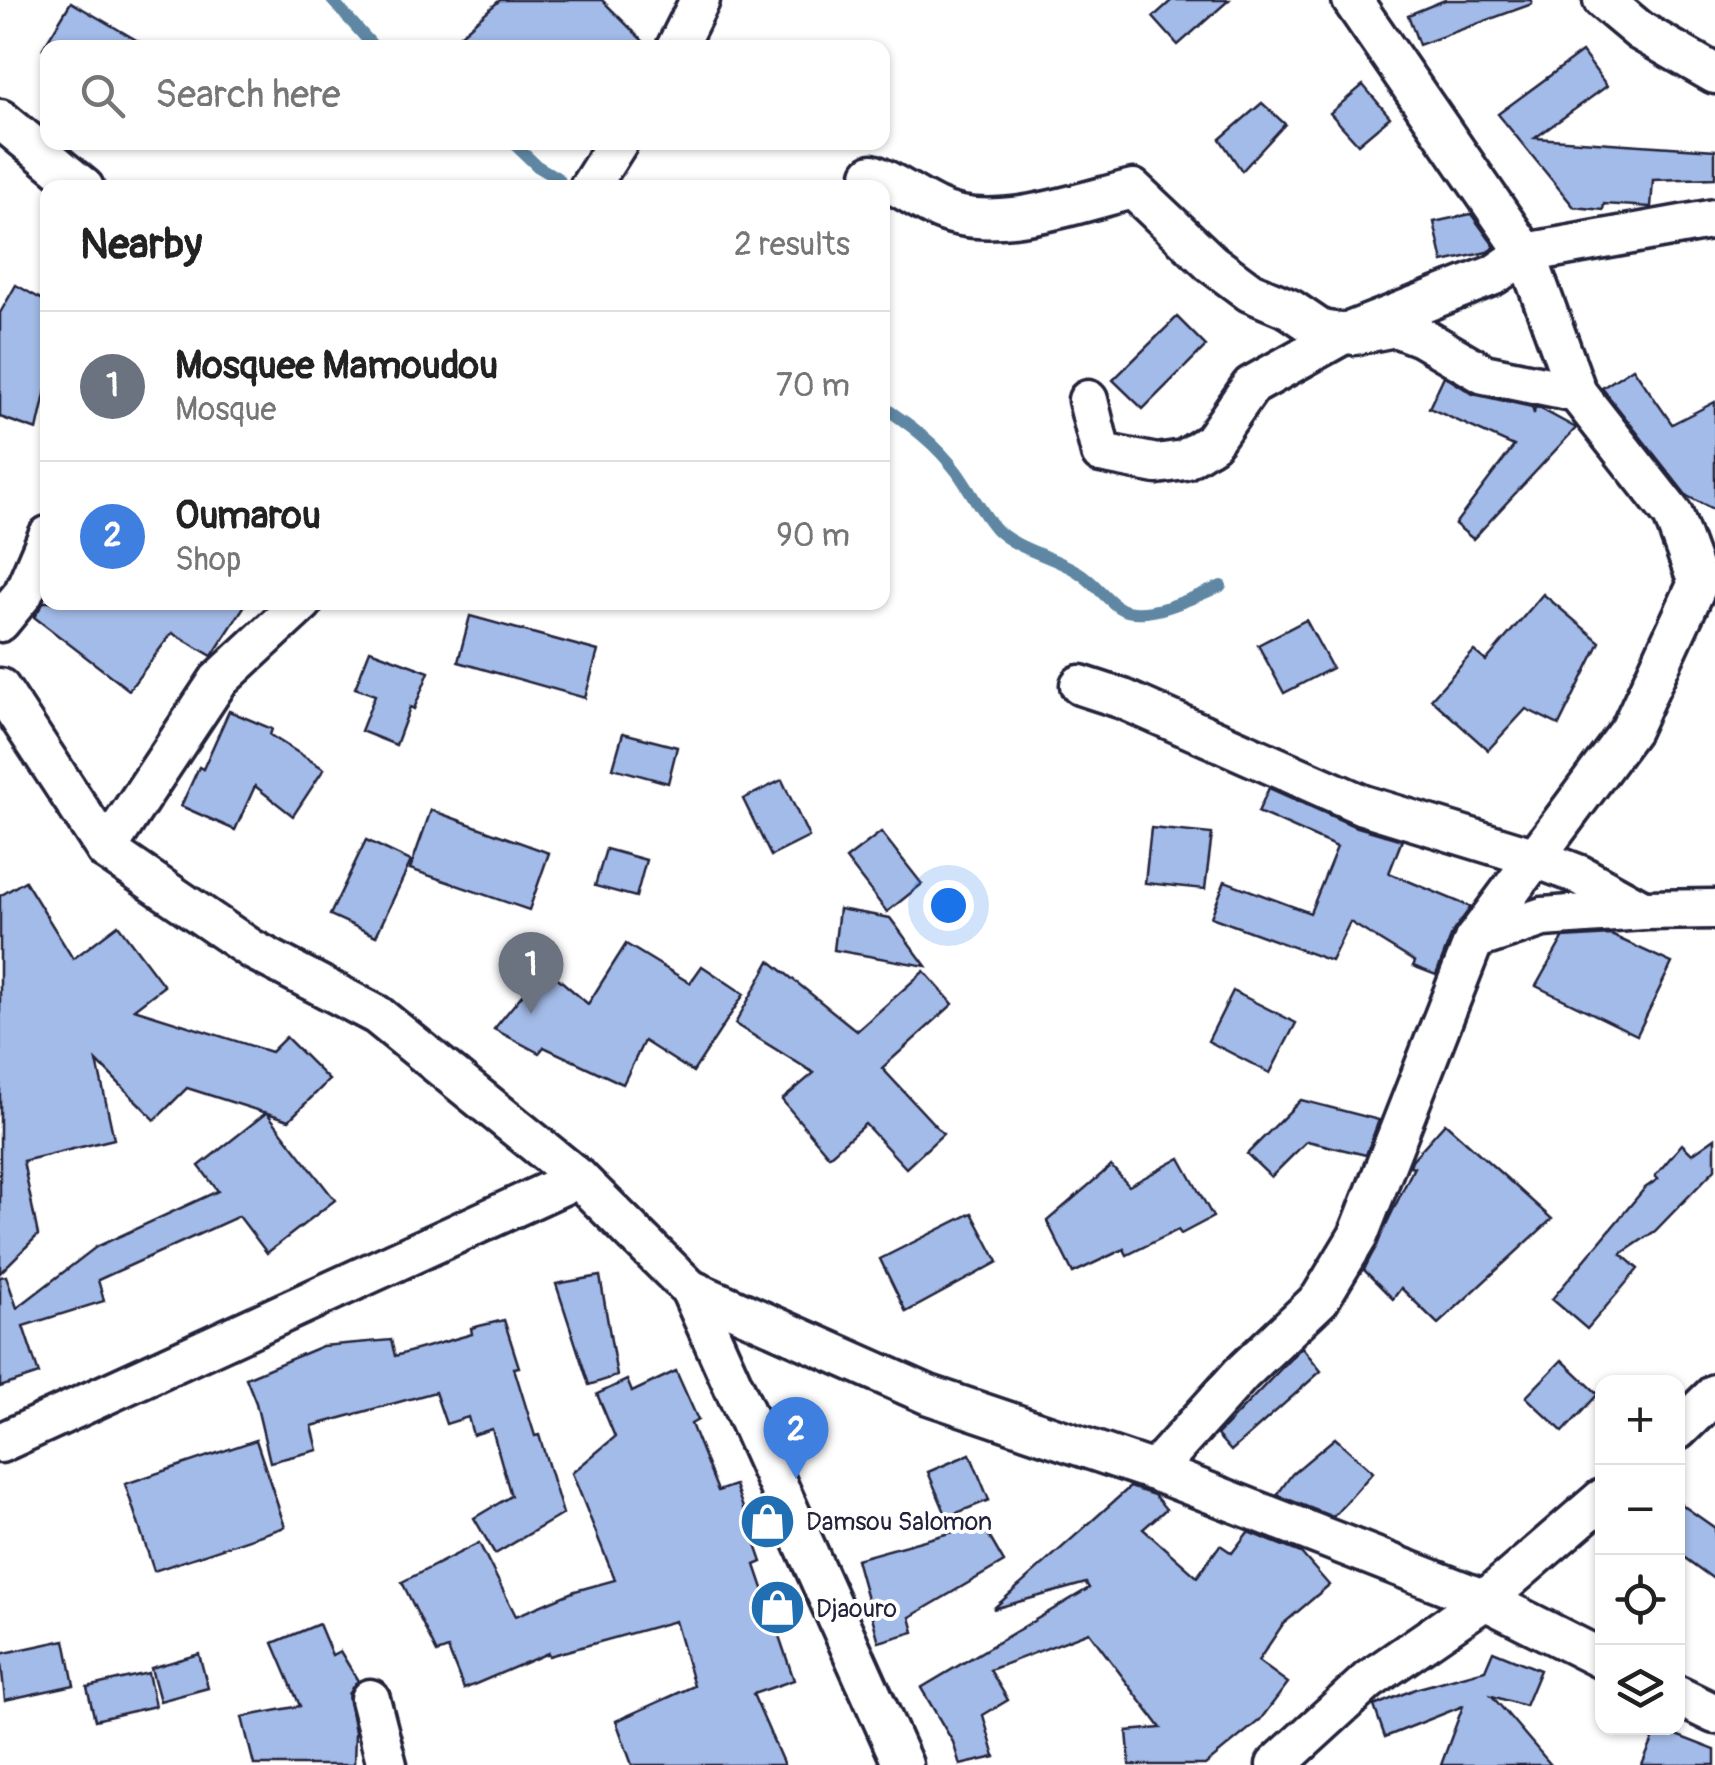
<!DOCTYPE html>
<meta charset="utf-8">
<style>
body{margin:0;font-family:Pangolin,sans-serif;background:#f2f2f2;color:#222}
.controls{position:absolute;right:30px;bottom:30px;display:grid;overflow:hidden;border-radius:20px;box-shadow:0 2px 8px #0004}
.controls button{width:90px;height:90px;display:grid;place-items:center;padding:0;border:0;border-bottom:2px solid #e0e0e0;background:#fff;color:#222;font:50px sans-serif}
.you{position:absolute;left:948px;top:905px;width:35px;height:35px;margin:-25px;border:8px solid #fff;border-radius:50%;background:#1a73e8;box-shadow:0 0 0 15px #1a73e833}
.badge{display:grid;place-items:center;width:65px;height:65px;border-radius:50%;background:#7c3aed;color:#fff;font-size:32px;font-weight:700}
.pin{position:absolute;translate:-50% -82px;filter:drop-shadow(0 2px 5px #0008)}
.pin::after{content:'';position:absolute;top:52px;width:35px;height:30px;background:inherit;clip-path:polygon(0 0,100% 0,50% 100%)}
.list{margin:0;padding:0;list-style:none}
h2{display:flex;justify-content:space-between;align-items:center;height:130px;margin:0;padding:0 40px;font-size:42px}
h2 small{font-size:32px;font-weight:400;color:#767676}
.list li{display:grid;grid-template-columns:65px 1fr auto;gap:30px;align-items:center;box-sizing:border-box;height:150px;padding:0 40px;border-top:2px solid #e0e0e0}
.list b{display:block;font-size:38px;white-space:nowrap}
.list p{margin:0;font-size:32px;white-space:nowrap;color:#767676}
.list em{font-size:32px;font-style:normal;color:#767676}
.icon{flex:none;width:55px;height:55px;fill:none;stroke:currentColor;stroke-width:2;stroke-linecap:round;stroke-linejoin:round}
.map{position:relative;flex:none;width:1715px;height:1765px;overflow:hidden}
.search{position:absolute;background:#fff;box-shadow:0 2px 8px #0004;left:40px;top:40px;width:850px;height:110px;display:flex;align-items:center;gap:25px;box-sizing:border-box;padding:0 35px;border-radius:20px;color:#767676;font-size:38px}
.panel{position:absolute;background:#fff;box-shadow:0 2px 8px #0004;left:40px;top:180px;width:850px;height:430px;border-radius:20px}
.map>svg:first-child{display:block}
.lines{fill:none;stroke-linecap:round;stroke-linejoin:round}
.stream{stroke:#5f87a3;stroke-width:12}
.building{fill:#a3bbe8;stroke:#22223b;stroke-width:2.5}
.minor-casing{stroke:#22223b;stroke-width:45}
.minor{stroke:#fff;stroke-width:38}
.labels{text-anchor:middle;stroke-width:8;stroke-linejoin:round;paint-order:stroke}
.poi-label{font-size:25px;fill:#22223b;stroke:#fff;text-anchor:start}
</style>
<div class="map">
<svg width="1715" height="1765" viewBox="0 0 1715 1765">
<rect width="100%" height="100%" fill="#fff"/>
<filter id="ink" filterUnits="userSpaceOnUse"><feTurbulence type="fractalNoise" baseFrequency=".01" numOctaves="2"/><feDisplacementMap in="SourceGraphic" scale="20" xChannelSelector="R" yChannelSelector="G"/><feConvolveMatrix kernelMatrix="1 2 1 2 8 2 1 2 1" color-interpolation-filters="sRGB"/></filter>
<g filter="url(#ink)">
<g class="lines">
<g class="stream">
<path d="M 332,0 L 375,48"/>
<path d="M 512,142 L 537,166 L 559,179 L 562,188"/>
<path d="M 882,406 C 911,425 936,444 957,472 C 970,490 981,512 996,529 C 1017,550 1053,556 1078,572 C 1093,581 1104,597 1118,607 C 1143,624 1196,596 1221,586"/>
</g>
</g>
<g class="building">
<path d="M 500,0 L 602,0 L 650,48 L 445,48 Z"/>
<path d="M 1172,0 L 1229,0 L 1178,45 L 1153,17 Z"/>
<path d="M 1445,0 L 1531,0 L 1532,4 L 1419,45 L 1408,15 Z"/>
<path d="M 71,2 L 150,48 L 43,48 Z"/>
<path d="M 1582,52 L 1607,86 L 1535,138 L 1715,150 L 1715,178 L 1653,180 L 1651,207 L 1604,204 L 1603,210 L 1574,207 L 1498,114 Z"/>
<path d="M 1363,85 L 1390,117 L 1358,144 L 1330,113 Z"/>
<path d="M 1262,103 L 1285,124 L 1242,171 L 1220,139 Z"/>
<path d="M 1471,214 L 1495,247 L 1487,252 L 1443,262 L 1434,222 Z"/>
<path d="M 16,285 L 48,303 L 48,381 L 37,430 L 0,417 L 0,313 Z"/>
<path d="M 1177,317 L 1206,346 L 1143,409 L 1113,380 Z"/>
<path d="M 1633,368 L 1672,424 L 1715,402 L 1715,510 L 1687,496 L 1602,388 Z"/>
<path d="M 1444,376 L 1473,394 L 1532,407 L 1534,414 L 1535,407 L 1539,408 L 1576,428 L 1473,539 L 1455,524 L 1514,446 L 1429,408 Z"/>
<path d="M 1543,594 L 1600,642 L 1559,725 L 1526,709 L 1488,750 L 1431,699 L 1474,651 L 1486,661 Z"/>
<path d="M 44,602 L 247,602 L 212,656 L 172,633 L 129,690 L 34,617 Z"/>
<path d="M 470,616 L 598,651 L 585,698 L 458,662 Z"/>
<path d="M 1306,620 L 1332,668 L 1284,693 L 1258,645 Z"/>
<path d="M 370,650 L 429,672 L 414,709 L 410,707 L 396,745 L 361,731 L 375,695 L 355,688 Z"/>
<path d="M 229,711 L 272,729 L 270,735 L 324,769 L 293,816 L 255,786 L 235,830 L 181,806 L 199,767 L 203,769 Z"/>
<path d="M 623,733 L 677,747 L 668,783 L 613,768 Z"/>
<path d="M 782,780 L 809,837 L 771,856 L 743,799 Z"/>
<path d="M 1269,788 L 1354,826 L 1402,840 L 1389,873 L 1471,907 L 1453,931 L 1436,975 L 1413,966 L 1415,962 L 1350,922 L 1331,961 L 1211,917 L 1225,881 L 1310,913 L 1337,847 L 1258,812 Z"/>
<path d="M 431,810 L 549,853 L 529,910 L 410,869 Z"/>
<path d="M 1151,828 L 1212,834 L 1205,889 L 1145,883 Z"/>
<path d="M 881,832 L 922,884 L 887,912 L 846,859 Z"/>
<path d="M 366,840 L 411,861 L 376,936 L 330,915 Z"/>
<path d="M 606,849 L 646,860 L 636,897 L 595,886 Z"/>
<path d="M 25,881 L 73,959 L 118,925 L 164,986 L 134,1009 L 271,1052 L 286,1037 L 329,1080 L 289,1120 L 267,1113 L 335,1200 L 267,1253 L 239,1216 L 98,1280 L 104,1301 L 23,1326 L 39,1374 L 0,1387 L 0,1277 L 6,1276 L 17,1308 L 96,1247 L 218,1191 L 199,1166 L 266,1113 L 187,1088 L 155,1120 L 97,1061 L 114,1139 L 23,1161 L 38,1235 L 0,1273 L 0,896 Z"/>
<path d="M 839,909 L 890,918 L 926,966 L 834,950 Z"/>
<path d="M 1611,935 L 1672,963 L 1637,1035 L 1536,986 L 1563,938 Z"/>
<path d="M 626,944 L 690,983 L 702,966 L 744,994 L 693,1072 L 644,1041 L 623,1084 L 544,1047 L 539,1053 L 494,1029 L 545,967 L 588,1004 Z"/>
<path d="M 770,961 L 857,1031 L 924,971 L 953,1004 L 882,1068 L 943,1134 L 906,1168 L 865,1124 L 829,1156 L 782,1100 L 814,1073 L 735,1024 Z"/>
<path d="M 1233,991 L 1296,1023 L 1270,1073 L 1208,1041 Z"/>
<path d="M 1301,1100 L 1379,1120 L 1366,1155 L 1307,1141 L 1271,1177 L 1247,1154 Z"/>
<path d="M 1445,1123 L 1552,1219 L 1438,1324 L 1401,1288 L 1393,1299 L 1364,1270 L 1414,1167 L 1410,1166 L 1412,1160 Z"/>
<path d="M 1715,1138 L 1715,1169 L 1655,1231 L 1621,1254 L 1638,1269 L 1587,1329 L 1552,1299 L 1645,1188 L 1658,1179 L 1655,1176 L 1682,1144 L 1692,1154 Z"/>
<path d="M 1180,1158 L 1213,1217 L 1181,1234 L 1178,1230 L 1127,1255 L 1124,1249 L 1073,1273 L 1047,1221 L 1111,1166 L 1129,1186 Z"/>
<path d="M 972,1213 L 998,1262 L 906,1312 L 880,1259 Z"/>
<path d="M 600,1276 L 617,1376 L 589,1385 L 556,1284 Z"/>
<path d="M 504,1320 L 519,1367 L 514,1368 L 535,1436 L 539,1435 L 563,1514 L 495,1554 L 474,1518 L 511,1496 L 492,1429 L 473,1435 L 468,1417 L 446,1424 L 435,1392 L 312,1426 L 318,1450 L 270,1462 L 256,1403 L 246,1378 L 322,1346 L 391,1340 L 395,1356 L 472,1334 L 471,1328 Z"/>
<path d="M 1302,1347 L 1321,1371 L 1231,1451 L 1217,1435 Z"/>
<path d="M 1562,1360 L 1598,1394 L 1563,1432 L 1526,1397 Z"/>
<path d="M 676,1371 L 698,1420 L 691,1424 L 718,1491 L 735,1485 L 762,1562 L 755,1565 L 794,1680 L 753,1694 L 784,1765 L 632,1765 L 616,1721 L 694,1686 L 675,1621 L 549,1656 L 548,1653 L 464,1689 L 448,1649 L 437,1653 L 402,1582 L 479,1543 L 516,1616 L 575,1591 L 615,1580 L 572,1473 L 615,1437 L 597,1394 L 627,1380 L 632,1392 Z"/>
<path d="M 1335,1438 L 1373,1472 L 1333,1517 L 1277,1495 L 1292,1474 Z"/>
<path d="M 256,1440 L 285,1527 L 154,1571 L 125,1484 Z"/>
<path d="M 970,1454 L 989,1500 L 947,1517 L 928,1472 Z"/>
<path d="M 1130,1487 L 1154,1495 L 1166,1509 L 1143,1529 L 1197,1577 L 1220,1545 L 1232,1553 L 1248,1532 L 1301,1553 L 1329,1585 L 1283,1624 L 1258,1661 L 1288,1683 L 1260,1720 L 1205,1765 L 1130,1765 L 1127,1731 L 1161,1728 L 1089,1632 L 990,1670 L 1008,1700 L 983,1715 L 995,1757 L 960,1765 L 953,1742 L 921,1688 L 1089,1588 L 1086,1583 L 993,1609 Z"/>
<path d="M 1678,1502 L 1715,1528 L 1715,1580 L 1678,1553 Z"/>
<path d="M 982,1524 L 1004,1562 L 910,1617 L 914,1632 L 879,1642 L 856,1559 Z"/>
<path d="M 319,1624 L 332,1655 L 340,1651 L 358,1681 L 348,1694 L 355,1732 L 354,1765 L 254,1765 L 242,1717 L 300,1706 L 273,1643 Z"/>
<path d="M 65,1640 L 74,1685 L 5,1700 L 0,1654 Z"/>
<path d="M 1493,1651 L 1540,1670 L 1525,1706 L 1492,1696 L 1551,1765 L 1441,1765 L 1463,1706 L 1385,1737 L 1374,1706 L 1415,1689 L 1485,1670 Z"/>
<path d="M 199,1654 L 208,1688 L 160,1701 L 151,1668 Z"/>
<path d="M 148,1673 L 155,1706 L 95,1720 L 87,1687 Z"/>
<path d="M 1658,1728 L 1715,1750 L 1715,1765 L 1642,1765 Z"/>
</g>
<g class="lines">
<defs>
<g id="minor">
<path d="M 1352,0 L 1526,253 L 1715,219"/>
<path d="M 1603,0 L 1640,31 L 1715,74"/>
<path d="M 676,48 L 700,0"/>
<path d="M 0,119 L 84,188"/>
<path d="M 872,174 C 895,183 913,197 934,207 C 990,236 1075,203 1133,189 L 1211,263 L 1250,292 L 1290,309 L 1321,330 L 1354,335 L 1395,327 L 1421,337 L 1484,374 L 1577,393"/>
<path d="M 589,188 L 618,142"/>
<path d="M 1088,400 L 1101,453 L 1157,464 L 1184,460 L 1212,442 L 1251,386 L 1344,334 L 1494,275 L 1526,253 L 1577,393 L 1673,515 L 1698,583 L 1630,730 L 1474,940 L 1358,1236 L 1320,1299 L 1241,1374 L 1154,1471"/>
<path d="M 0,622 L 23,594 L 48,536"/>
<path d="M 1080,685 L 1123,699 L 1363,805 L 1533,857 L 1580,875 L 1643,910"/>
<path d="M 0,688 L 106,850 L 251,949 L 377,1015 L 578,1178 L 690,1289 L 903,1765"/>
<path d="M 106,850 L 218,681 L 303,602"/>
<path d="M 1474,940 L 1543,917 L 1643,910 L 1715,909"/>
<path d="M 690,1289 L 929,1395 L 1154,1471 L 1485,1600 L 1602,1659"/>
<path d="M 1678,1430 L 1715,1394"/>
<path d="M 0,1443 L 578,1178"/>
<path d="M 1678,1696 L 1715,1714"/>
<path d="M 370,1699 L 387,1765"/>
<path d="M 1276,1765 L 1369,1680 L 1485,1600 L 1602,1499"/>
</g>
</defs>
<use href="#minor" class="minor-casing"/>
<use href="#minor" class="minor"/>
</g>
</g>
<defs>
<symbol id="shop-disc" viewBox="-11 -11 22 22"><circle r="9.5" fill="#1f6fb2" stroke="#fff"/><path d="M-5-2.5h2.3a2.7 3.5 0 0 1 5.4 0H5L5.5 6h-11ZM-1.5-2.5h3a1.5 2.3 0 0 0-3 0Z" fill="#fff"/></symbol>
</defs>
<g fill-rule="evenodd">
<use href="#shop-disc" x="736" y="1490" width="63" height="63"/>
<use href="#shop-disc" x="746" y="1576" width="63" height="63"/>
</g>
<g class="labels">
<g class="poi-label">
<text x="806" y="1530">Damsou Salomon</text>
<text x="816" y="1617">Djaouro</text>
</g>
</g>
</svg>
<div class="controls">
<button>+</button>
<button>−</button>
<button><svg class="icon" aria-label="locate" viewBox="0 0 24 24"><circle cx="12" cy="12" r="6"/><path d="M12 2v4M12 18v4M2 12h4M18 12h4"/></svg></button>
<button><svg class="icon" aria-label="layers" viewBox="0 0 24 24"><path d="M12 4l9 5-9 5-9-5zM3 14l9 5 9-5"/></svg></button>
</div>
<div class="you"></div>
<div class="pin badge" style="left:531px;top:1014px;background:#6b7280">1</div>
<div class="pin badge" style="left:796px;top:1479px;background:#3f7fe0">2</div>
<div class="search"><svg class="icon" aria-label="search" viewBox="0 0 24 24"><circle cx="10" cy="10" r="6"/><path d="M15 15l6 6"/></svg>Search here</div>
<section class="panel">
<h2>Nearby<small>2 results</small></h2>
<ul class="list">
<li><span class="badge" style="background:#6b7280">1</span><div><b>Mosquee Mamoudou</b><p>Mosque</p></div><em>70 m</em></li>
<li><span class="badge" style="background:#3f7fe0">2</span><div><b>Oumarou</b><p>Shop</p></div><em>90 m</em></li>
</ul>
</section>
</div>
